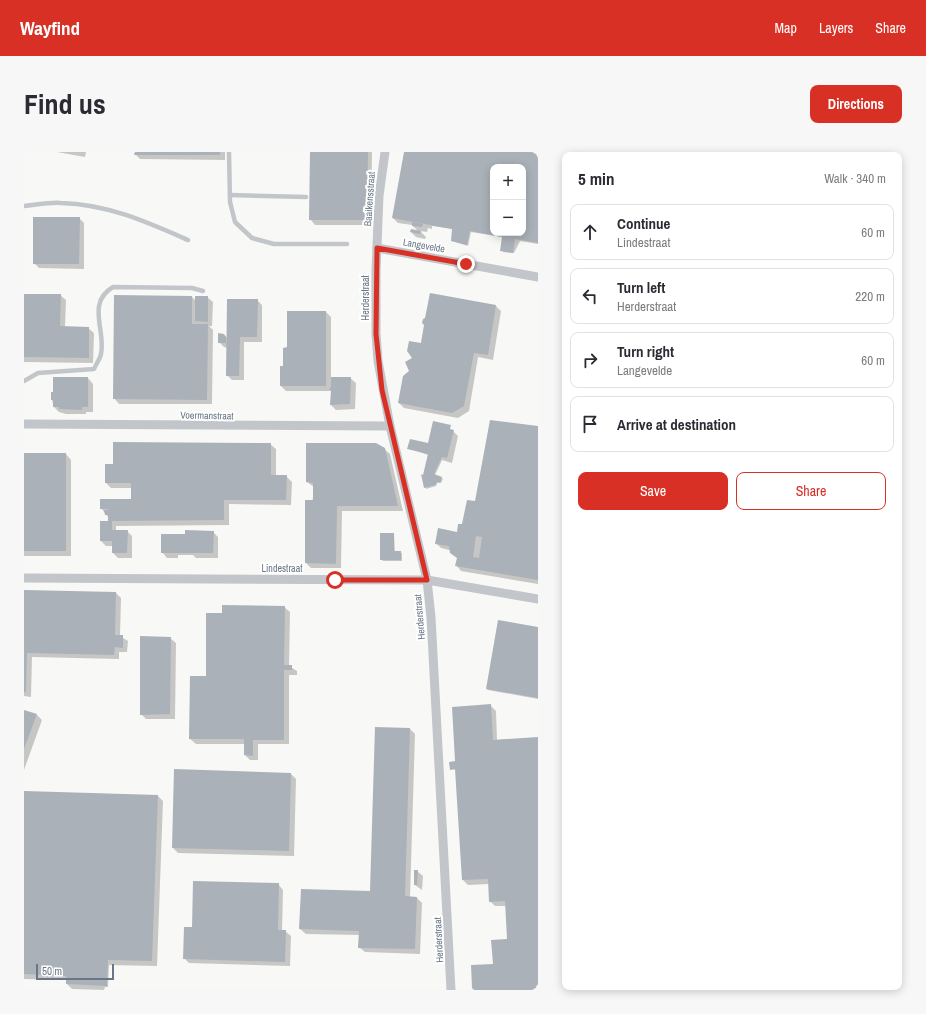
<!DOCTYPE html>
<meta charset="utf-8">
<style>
body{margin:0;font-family:"Archivo Narrow",sans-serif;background:#f7f7f7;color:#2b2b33}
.controls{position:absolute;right:12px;top:12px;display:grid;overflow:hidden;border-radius:8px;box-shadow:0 2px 10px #0003}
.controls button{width:36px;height:36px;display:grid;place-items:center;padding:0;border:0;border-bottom:1px solid #e1e1e2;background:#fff;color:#2b2b33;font:20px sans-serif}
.scale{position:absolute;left:12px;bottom:10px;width:78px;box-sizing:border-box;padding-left:4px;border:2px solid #687787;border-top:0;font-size:11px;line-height:14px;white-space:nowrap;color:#687787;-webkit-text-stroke:3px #fff;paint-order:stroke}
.stop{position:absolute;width:12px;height:12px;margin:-9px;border:3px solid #d93025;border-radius:50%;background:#fff}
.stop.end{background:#d93025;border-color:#fff;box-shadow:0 1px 4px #0008}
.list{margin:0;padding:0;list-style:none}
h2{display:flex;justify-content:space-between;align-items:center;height:52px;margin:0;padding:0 16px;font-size:17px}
h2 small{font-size:13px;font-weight:400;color:#7c7c81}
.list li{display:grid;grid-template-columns:26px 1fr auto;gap:12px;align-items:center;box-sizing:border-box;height:56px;margin:0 8px 8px;padding:0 8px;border:1px solid #e1e1e2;border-radius:8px}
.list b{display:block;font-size:15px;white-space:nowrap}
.list p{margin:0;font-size:13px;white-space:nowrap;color:#7c7c81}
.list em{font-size:13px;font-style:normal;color:#7c7c81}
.actions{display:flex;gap:8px;padding:12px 16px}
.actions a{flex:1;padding:9px 0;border:1px solid #d93025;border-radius:8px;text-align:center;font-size:14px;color:#d93025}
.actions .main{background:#d93025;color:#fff}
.icon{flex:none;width:22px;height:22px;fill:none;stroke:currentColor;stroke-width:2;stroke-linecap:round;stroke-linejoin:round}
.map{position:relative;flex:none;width:514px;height:838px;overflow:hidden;border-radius:8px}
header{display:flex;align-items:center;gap:24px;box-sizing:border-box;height:56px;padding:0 20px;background:#d93025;color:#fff}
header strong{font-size:19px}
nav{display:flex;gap:22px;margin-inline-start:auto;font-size:14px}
.intro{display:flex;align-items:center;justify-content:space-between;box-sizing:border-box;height:96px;padding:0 24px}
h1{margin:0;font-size:28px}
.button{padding:10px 18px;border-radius:8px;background:#d93025;color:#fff;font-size:14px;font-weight:700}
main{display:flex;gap:24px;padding:0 24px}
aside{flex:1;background:#fff;border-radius:8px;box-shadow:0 2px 10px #0003}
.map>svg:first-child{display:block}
.shadow{fill:#0003;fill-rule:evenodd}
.building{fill:#aab1b8;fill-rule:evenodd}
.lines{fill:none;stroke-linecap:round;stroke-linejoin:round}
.service{stroke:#c2c5ca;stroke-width:4.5}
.minor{stroke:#c2c5ca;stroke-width:9}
.route{stroke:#d93025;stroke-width:5}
.labels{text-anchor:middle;stroke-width:4;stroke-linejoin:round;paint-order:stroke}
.street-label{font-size:10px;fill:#687787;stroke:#fff}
</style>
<header>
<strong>Wayfind</strong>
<nav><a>Map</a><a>Layers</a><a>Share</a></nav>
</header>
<div class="intro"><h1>Find us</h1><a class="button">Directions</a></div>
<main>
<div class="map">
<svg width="514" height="838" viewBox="0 0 514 838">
<rect width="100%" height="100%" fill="#f8f9f6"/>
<g class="shadow">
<path d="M 33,0 L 62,0 L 61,5 Z"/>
<path d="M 112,0 L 201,0 L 201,8 L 116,7 L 111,2 Z"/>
<path d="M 287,0 L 348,0 L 347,73 L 291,73 L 286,67 Z"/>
<path d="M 381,0 L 514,0 L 514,92 L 496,89 L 490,101 L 479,100 L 479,87 L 481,91 L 487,94 L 478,85 L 447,80 L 444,94 L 428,89 L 429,77 L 408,74 L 408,77 L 404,76 L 403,80 L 396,79 L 402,85 L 401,87 L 392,85 L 387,80 L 388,78 L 394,79 L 388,73 L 374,71 L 369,66 ZM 469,15 L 499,15 L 499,81 L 469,81 Z"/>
<path d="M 55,66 L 60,71 L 60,117 L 15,116 L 10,111 Z"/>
<path d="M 406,142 L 472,154 L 477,159 L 469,208 L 454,205 L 445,259 L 434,266 L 380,256 L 375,251 L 387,219 L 389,206 L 397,192 Z"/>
<path d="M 0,143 L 36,143 L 42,148 L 41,175 L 64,176 L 70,181 L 69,211 L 0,210 Z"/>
<path d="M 168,145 L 172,149 L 183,145 L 189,150 L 188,174 L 185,174 L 189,178 L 188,252 L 95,252 L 90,246 Z"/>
<path d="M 233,148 L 238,153 L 238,190 L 220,190 L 220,228 L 208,228 L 203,223 L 204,196 L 200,195 L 195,190 L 200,183 L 204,187 Z"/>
<path d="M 302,160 L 307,165 L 307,226 L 326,226 L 332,231 L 331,257 L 312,258 L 307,253 L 308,239 L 262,239 L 257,234 L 264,196 Z"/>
<path d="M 64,226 L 69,232 L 69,260 L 62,260 L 62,262 L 42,262 L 35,260 L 30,255 L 28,248 Z"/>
<path d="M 514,275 L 514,432 L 437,419 L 432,413 L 434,404 L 431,402 L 430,404 L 427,400 L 429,399 L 417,396 L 412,391 L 434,381 L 452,350 Z"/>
<path d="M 429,279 L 434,284 L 428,311 L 418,308 L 411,323 L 419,327 L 417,331 L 414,330 L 412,334 L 402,337 L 400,324 L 404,303 L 384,296 L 405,293 Z"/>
<path d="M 246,292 L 252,297 L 252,324 L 262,324 L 268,330 L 267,353 L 205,352 L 205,373 L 92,374 L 92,379 L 103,379 L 108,384 L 108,406 L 94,406 L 89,401 L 89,394 L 82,394 L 77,389 L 85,370 L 85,366 L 77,356 L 108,348 L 108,336 L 87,336 L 82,331 Z"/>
<path d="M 360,297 L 366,302 L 379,359 L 318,359 L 317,416 L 287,416 L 282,411 L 290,335 L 283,330 Z"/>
<path d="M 0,302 L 42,302 L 47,308 L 47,404 L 0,404 Z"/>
<path d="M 189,380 L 194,385 L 194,406 L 172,406 L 169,403 L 154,403 L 154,406 L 143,406 L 138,400 L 162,383 Z"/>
<path d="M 370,382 L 371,400 L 378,401 L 378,409 L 359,409 L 357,407 Z"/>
<path d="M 0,439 L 92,441 L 97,446 L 96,484 L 104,489 L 103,500 L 95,500 L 95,507 L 8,505 L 7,545 L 0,544 Z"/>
<path d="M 260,455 L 266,460 L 265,514 L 273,519 L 273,523 L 265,523 L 265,592 L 234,592 L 234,608 L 226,608 L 221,603 L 221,592 L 172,592 L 166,587 L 199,462 Z"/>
<path d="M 514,476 L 514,547 L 464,538 L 463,537 Z"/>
<path d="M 146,486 L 152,491 L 151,567 L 122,567 L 117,562 Z"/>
<path d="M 466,553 L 472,559 L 473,588 L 514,586 L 514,838 L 451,838 L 470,813 L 484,788 L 482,754 L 471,754 L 466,749 L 465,732 L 444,733 L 439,728 L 433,618 L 427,617 Z"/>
<path d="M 0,559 L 13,563 L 18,568 L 0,618 Z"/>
<path d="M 386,577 L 391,582 L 386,745 L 393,746 L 398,751 L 396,802 L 341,800 L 335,795 L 336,783 L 282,782 L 276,777 L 347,740 Z"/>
<path d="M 267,622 L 272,627 L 270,704 L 154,701 L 149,696 Z"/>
<path d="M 0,640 L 134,644 L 139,649 L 133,814 L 85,813 L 84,835 L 81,835 L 80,838 L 48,837 L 43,832 L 43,828 L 0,827 Z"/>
<path d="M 393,719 L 399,724 L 398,738 L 391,733 Z"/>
<path d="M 254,732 L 259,738 L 258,779 L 261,779 L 267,784 L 266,814 L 165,811 L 160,806 L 169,776 Z"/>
</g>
<g class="building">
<path d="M 111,0 L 196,0 L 196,3 L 110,3 Z"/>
<path d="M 286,0 L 344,0 L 343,68 L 285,68 Z"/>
<path d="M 380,0 L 514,0 L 514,91 L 491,87 L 489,101 L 476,99 L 478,85 L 446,79 L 443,93 L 427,89 L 428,77 L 368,66 ZM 469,15 L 499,15 L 499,81 L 469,81 Z"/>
<path d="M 9,65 L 56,65 L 55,112 L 9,112 Z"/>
<path d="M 388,70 L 399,72 L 398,75 L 388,74 Z"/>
<path d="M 387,77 L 397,79 L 396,82 L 386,80 Z"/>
<path d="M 406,141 L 472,153 L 464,203 L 450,201 L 440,254 L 428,261 L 374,251 L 379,224 L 385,219 L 381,210 L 388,206 L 383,199 L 385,189 L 397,191 L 400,173 L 398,171 L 399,167 L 401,166 Z"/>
<path d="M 0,142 L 37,142 L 36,174 L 65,175 L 65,206 L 0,205 Z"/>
<path d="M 90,143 L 168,144 L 168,172 L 184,172 L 183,248 L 89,247 Z"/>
<path d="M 171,144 L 184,144 L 184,170 L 171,169 Z"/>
<path d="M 203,147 L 234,147 L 233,185 L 216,185 L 215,224 L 202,224 Z"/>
<path d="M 263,159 L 302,159 L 302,234 L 256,234 L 256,214 L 259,214 L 259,196 L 263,195 Z"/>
<path d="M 194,181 L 200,182 L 202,185 L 202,191 L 194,191 Z"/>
<path d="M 29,225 L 64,225 L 64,255 L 58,255 L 58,258 L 35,257 L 35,255 L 29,255 L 29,248 L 27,248 L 27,240 L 29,240 Z"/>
<path d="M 307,225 L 327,225 L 326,252 L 306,253 L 307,238 L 305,237 L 307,235 Z"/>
<path d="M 466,268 L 514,274 L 514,428 L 431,414 L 433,406 L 426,401 L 425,394 L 411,392 L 414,376 L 433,380 L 434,372 L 438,372 L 443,348 L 451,349 ZM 452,384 L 458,385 L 455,406 L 449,405 Z"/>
<path d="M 409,269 L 427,273 L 426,277 L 430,278 L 423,306 L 418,305 L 410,322 L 418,325 L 416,331 L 413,330 L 411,333 L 400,336 L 397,322 L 399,323 L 404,302 L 383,297 L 386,287 L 404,291 Z"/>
<path d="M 89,290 L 247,291 L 247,323 L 263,323 L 262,348 L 200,348 L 200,368 L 88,369 L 88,378 L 104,378 L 103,401 L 88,401 L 88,389 L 76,389 L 76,369 L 84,369 L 84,363 L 81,363 L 80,358 L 84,358 L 84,357 L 76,357 L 76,347 L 107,347 L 107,331 L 81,331 L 81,312 L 89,312 Z"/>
<path d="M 282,291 L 352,291 L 361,296 L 374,354 L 313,354 L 312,412 L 281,411 L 281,348 L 289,348 L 289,331 L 282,330 Z"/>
<rect x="0" y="301" width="42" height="98"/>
<path d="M 161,378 L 190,379 L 189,401 L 137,401 L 137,382 L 161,382 Z"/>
<path d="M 356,381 L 370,381 L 370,399 L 377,399 L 377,408 L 356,408 Z"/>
<path d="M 0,438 L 92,440 L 91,483 L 99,483 L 99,496 L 91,495 L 90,503 L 3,501 L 2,540 L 0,540 Z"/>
<path d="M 198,453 L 261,454 L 260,513 L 268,513 L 268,518 L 260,518 L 260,588 L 229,588 L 229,604 L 220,603 L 220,587 L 165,587 L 166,524 L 182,524 L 182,461 L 198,461 Z"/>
<path d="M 474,468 L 514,475 L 514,546 L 462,537 Z"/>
<path d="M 116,484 L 147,485 L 146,562 L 116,563 Z"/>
<path d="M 467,552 L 469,588 L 514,585 L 514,833 L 512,833 L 512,838 L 450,838 L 448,836 L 447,813 L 469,812 L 467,788 L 483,787 L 481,749 L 465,750 L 464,727 L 438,728 L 431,617 L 426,618 L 425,610 L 431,609 L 428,555 Z"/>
<path d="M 0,558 L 13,562 L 0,597 Z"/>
<path d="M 351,575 L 386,576 L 381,744 L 393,745 L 391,797 L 334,796 L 335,779 L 275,777 L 277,737 L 346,739 Z"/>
<path d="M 150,617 L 267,621 L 265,699 L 148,696 Z"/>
<path d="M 0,639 L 134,643 L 128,809 L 84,808 L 83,834 L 42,832 L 42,824 L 0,822 Z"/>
<path d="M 390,718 L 394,718 L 393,733 L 390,733 Z"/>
<path d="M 169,729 L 255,731 L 254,778 L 262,778 L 261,810 L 159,807 L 160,775 L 168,775 Z"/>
</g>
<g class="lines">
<g class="service">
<path d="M 205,0 L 206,50 L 211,70 L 228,86 L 250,92 L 323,92"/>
<path d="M 206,43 L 282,45"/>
<path d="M 0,54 C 12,53 25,50 37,51 C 83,52 123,70 164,88"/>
<path d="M 0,229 L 14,221 L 70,217 C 72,212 76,207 77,202 C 82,178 62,151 89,135 L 168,136 L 179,139"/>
</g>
<g class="minor">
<path d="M 361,0 L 355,44 L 352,119 L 352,182 L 354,209 L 366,274 L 403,428 L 407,465 L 427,838"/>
<path d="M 353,96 L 514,125"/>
<path d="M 0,272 L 366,274"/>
<path d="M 0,426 L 403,428 L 514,447"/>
</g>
</g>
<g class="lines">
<path class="route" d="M 311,428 L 403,428 L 358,238 L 352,182 L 353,96 L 442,112"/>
</g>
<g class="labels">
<g class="street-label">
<text transform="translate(345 47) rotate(-86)" y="4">Baaikensstraat</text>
<text transform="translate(400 93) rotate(10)" y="4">Langevelde</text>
<text transform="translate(341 146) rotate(-90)" y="4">Herderstraat</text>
<text transform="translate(183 263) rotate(1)" y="4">Voermanstraat</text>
<text x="258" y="420">Lindestraat</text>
<text transform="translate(395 465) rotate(-95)" y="4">Herderstraat</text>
<text transform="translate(414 788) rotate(-93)" y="4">Herderstraat</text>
</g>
</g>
</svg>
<div class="controls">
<button>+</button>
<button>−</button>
</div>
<div class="scale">50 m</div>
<div class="stop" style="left:311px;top:428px"></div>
<div class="stop end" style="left:442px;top:112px"></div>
</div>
<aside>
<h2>5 min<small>Walk · 340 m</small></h2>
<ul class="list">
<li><svg class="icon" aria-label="ahead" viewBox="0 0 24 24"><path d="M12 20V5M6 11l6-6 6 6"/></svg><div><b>Continue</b><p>Lindestraat</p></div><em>60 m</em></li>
<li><svg class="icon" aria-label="left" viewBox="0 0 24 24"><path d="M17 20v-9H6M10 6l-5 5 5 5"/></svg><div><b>Turn left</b><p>Herderstraat</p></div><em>220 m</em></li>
<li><svg class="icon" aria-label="right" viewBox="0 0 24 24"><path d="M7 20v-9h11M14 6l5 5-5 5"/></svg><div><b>Turn right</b><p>Langevelde</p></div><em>60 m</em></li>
<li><svg class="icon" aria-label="arrive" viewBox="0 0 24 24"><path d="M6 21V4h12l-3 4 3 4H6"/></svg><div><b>Arrive at destination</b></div></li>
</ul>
<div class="actions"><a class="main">Save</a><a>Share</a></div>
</aside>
</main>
